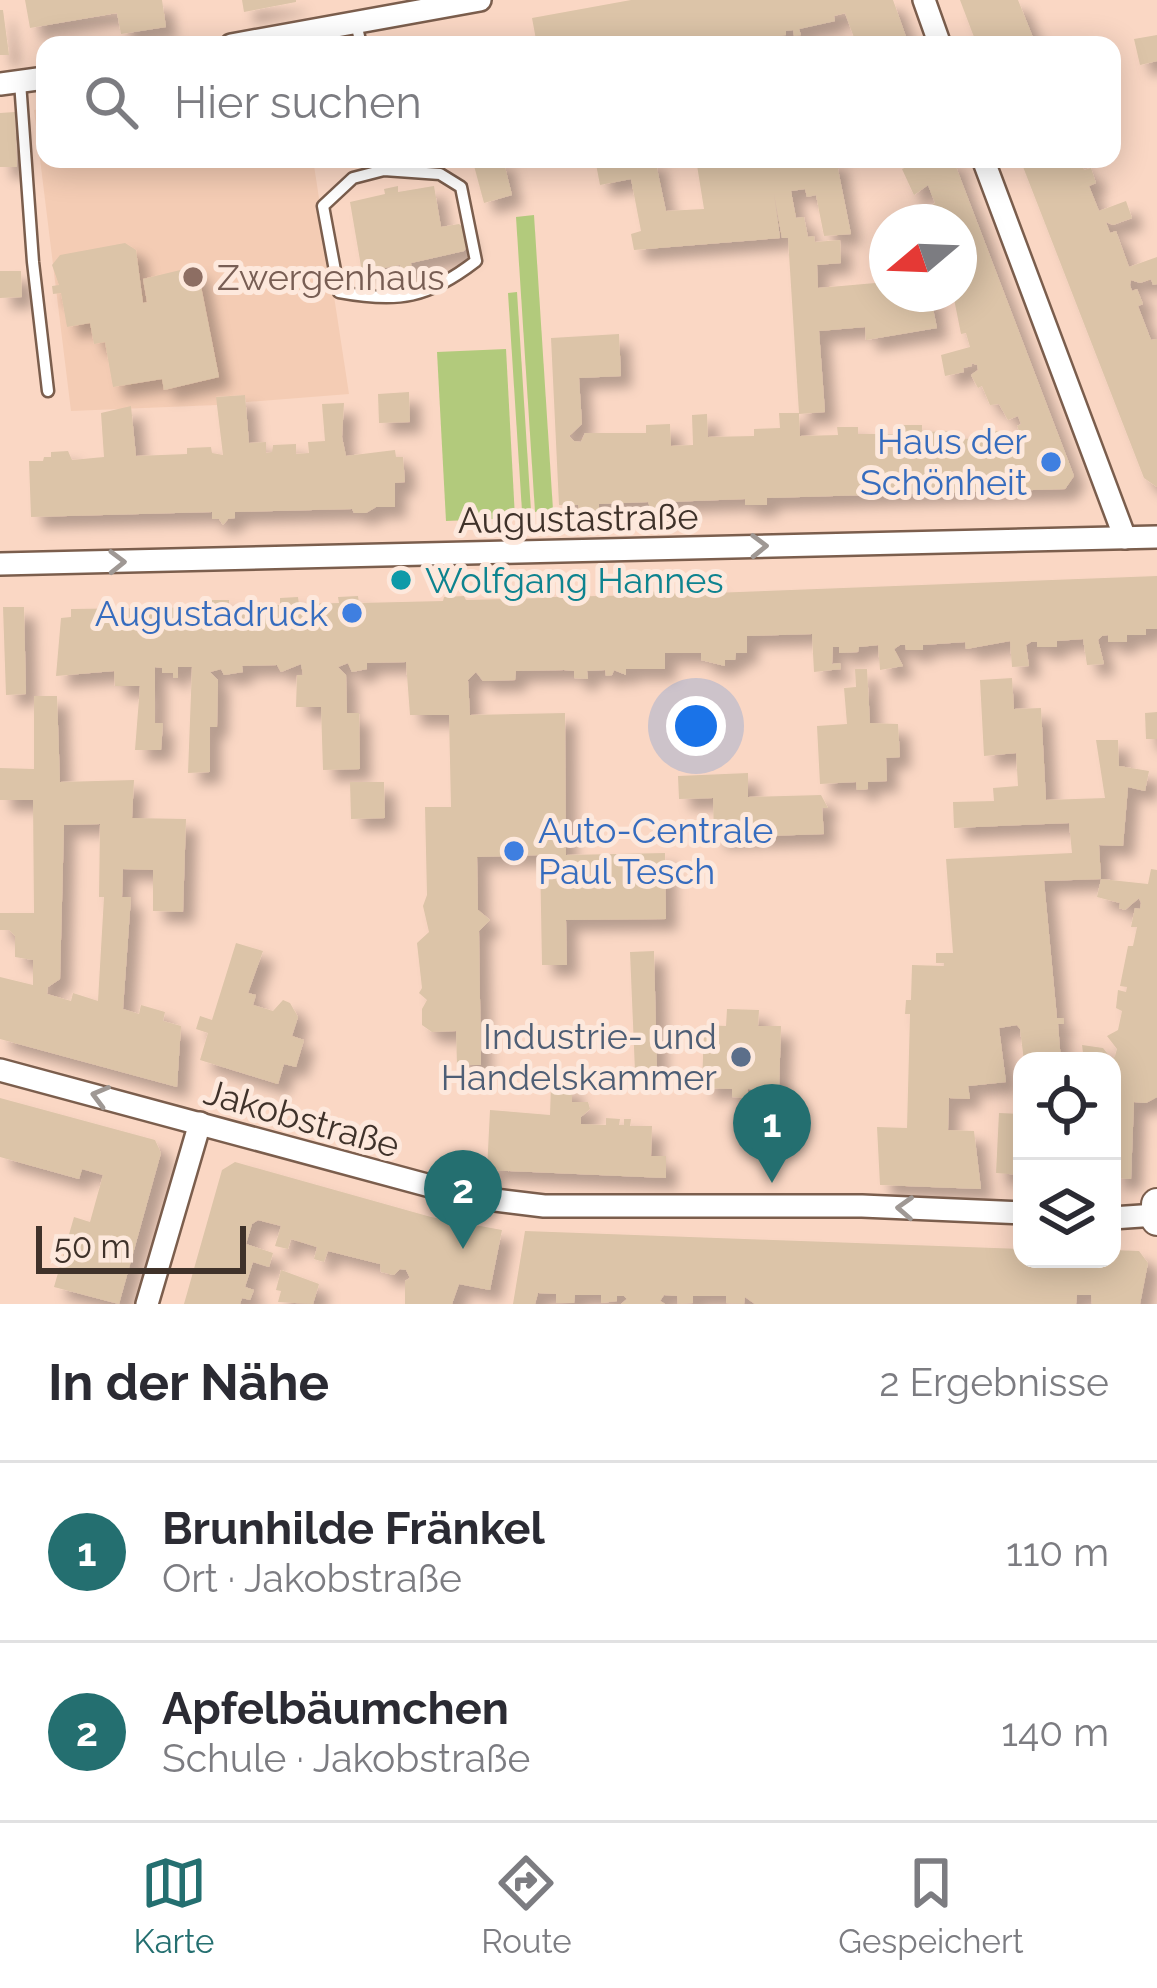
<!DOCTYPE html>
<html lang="de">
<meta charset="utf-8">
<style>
body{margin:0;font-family:Raleway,sans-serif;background:#f7f7f7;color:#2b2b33}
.controls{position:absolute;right:36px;bottom:36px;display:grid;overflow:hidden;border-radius:24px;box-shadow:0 6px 30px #0003}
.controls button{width:108px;height:108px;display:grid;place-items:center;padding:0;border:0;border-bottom:3px solid #e1e1e2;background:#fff;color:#2b2b33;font:60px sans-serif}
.compass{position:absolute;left:869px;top:204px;width:108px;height:108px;border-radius:50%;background:#fff;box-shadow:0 6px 30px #0003;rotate:251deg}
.scale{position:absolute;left:36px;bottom:30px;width:210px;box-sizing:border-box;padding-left:12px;border:6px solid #3f322a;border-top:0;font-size:33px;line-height:42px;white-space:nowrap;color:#3f322a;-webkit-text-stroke:9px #fde8dc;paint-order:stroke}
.you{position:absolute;left:696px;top:726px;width:42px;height:42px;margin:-30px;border:9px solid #fff;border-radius:50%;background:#1a73e8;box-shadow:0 0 0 18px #1a73e833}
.badge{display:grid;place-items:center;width:78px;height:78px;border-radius:50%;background:#246f70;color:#fff;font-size:39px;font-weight:700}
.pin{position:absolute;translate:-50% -99px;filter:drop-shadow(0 3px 6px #0008)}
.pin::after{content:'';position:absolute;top:63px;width:42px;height:36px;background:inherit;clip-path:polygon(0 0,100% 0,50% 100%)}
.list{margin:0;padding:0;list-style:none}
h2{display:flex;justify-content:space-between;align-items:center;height:156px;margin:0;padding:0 48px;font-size:51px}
h2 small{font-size:39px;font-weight:400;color:#7c7c81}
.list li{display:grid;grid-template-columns:78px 1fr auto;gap:36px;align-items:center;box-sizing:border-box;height:180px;padding:0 48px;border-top:3px solid #e1e1e2}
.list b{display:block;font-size:45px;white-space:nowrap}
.list p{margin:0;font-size:39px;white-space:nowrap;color:#7c7c81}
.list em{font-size:39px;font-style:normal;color:#7c7c81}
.icon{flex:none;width:66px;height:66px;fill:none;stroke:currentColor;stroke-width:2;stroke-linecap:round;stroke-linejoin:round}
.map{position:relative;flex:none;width:1157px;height:1304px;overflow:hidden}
.search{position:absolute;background:#fff;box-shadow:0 6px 30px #0003;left:36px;right:36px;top:36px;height:132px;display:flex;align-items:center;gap:30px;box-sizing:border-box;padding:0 42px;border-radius:24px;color:#7c7c81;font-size:45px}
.sheet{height:516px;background:#fff}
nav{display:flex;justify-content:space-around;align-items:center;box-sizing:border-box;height:168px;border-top:3px solid #e1e1e2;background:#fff;font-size:33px;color:#7c7c81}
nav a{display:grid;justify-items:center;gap:6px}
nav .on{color:#246f70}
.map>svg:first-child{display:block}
.built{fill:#f4ccb4}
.green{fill:#b2ca7c}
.building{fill:#dcc4a8;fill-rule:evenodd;filter:url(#shadow)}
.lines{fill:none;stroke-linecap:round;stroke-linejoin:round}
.lane-casing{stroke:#7b5e4d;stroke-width:15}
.street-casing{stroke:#7b5e4d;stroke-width:26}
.secondary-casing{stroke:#7b5e4d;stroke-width:34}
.lane{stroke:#fff;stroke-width:10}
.street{stroke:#fff;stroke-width:21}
.secondary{stroke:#fff;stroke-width:30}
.oneway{stroke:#9f9894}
.education-dot{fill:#8d6e63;stroke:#fde8dc;stroke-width:4.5}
.shop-dot{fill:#3f7fe0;stroke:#fde8dc;stroke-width:4.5}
.culture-dot{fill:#0f9aa8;stroke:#fde8dc;stroke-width:4.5}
.service-dot{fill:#5c6f8a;stroke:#fde8dc;stroke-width:4.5}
.labels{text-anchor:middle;stroke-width:10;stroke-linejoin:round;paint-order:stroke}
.education-label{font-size:36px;fill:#785e54;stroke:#fde8dc;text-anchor:start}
.shop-label{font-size:36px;fill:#366cbe;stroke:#fde8dc;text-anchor:end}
.street-label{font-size:36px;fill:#3f322a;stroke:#fde8dc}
.culture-label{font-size:36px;fill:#0d838f;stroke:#fde8dc;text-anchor:start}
.service-label{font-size:36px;fill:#4e5e75;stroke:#fde8dc;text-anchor:end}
</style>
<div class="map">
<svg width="1157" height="1304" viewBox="0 0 1157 1304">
<defs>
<filter id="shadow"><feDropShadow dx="11" dy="11" stdDeviation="6" flood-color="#0004"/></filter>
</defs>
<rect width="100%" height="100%" fill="#fad7c4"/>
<path class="built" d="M 45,108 L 45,159 L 313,159 L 349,394 L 246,402 L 244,395 L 217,397 L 217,405 L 71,411 L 34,110 Z"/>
<g class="green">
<path d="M 534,215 L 553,510 L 535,512 L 516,217 Z"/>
<path d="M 517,292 L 531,511 L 522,511 L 508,293 Z"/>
<path d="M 506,349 L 515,518 L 446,521 L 437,352 Z"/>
</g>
<g class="building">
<path d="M 25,0 L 162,0 L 166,27 L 121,34 L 117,13 L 30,28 Z"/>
<path d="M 242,0 L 296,0 L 296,2 L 244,12 Z"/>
<path d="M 631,0 L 893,0 L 909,45 L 877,45 L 874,37 L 856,43 L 845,13 L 834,16 L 835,21 L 799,29 L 801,35 L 794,36 L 793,30 L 786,31 L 786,35 L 721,45 L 537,45 L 532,18 Z"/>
<path d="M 960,0 L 1018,0 L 1036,45 L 977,45 Z"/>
<path d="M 0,10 L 3,10 L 9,55 L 0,55 Z"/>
<path d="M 1157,35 L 1157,61 L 1140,65 L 1134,39 Z"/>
<path d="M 15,112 L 17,167 L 0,167 L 0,113 Z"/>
<path d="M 485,159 L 503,159 L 512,195 L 484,203 L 473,162 Z"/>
<path d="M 595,159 L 655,159 L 666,211 L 704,209 L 696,159 L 836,159 L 851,234 L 824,236 L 816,195 L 807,197 L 805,189 L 791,191 L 796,218 L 804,217 L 808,237 L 814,236 L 815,242 L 840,240 L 841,263 L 817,265 L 818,288 L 887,282 L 887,294 L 930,294 L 937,328 L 866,340 L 865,327 L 819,331 L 825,412 L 799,414 L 800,436 L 838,435 L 837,427 L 858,427 L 858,434 L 902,434 L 902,425 L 922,425 L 922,432 L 956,431 L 959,439 L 983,438 L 983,432 L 999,431 L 999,438 L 1017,437 L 1020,433 L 1017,426 L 1021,424 L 1018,416 L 1008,420 L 999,404 L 990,405 L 982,386 L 978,388 L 971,375 L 978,370 L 977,365 L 971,363 L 972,366 L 963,368 L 964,372 L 945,376 L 941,355 L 970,347 L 966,333 L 961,334 L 953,294 L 959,294 L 959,222 L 927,222 L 923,213 L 935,203 L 928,185 L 914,195 L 902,169 L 927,159 L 953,159 L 1074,476 L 1065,489 L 767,498 L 767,505 L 745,505 L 745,499 L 668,502 L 668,509 L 663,513 L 653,514 L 648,502 L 599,504 L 599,510 L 593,510 L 590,517 L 585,510 L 579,510 L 578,505 L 559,505 L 551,338 L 619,334 L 621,376 L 579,378 L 582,424 L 569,436 L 574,441 L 581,442 L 585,433 L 646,433 L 646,425 L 670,424 L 671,446 L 693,445 L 692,415 L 707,414 L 708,437 L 754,436 L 754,429 L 780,428 L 779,413 L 799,413 L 788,238 L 782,238 L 774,194 L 780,238 L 634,250 L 631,234 L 641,231 L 631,179 L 600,185 Z"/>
<path d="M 1020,159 L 1080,159 L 1084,170 L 1091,168 L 1096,183 L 1089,186 L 1099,211 L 1126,201 L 1132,218 L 1113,225 L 1106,222 L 1110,233 L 1116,231 L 1129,267 L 1157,257 L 1157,284 L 1153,285 L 1151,279 L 1140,283 L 1131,280 L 1130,285 L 1132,291 L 1137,289 L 1143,304 L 1138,306 L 1151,340 L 1157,339 L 1157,487 L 1144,478 Z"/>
<path d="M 398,186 L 398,192 L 434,186 L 441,227 L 459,224 L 464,228 L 468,245 L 464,251 L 411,263 L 412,273 L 402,275 L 400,265 L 362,272 L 350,202 L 385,194 L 384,189 Z"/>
<path d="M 125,243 L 136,250 L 143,303 L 147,302 L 143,279 L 197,266 L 219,377 L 164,390 L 162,379 L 113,387 L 105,342 L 94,344 L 90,323 L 67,327 L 61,293 L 53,294 L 52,286 L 59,285 L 52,265 L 60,255 Z"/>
<path d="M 0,271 L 21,271 L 22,297 L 0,298 Z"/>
<path d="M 409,392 L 410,422 L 379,423 L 378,394 Z"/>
<path d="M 245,395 L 249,443 L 266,442 L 266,453 L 272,452 L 273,445 L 296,444 L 296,454 L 309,453 L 308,442 L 325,441 L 322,404 L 344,403 L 342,437 L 346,456 L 395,450 L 396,457 L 403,457 L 405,482 L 395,483 L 395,507 L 376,507 L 366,513 L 354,513 L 352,509 L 235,512 L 235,518 L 228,519 L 223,525 L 219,519 L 212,519 L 212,512 L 31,517 L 29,461 L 43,461 L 44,457 L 51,457 L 51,452 L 68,451 L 72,460 L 104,457 L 101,413 L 131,406 L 136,456 L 187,454 L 187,448 L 211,447 L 212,453 L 223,455 L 216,397 Z"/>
<path d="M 1157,576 L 1157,629 L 1146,629 L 1146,635 L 1127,635 L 1127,642 L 1108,642 L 1108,635 L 1102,636 L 1098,640 L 1104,664 L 1087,665 L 1083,639 L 1057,641 L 1057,647 L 1037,647 L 1037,642 L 1031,642 L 1026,645 L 1029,666 L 1012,667 L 1010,641 L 966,649 L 965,642 L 923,645 L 923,650 L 906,650 L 905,645 L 900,645 L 894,649 L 903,666 L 880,670 L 878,645 L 859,647 L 858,652 L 839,653 L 839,647 L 833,647 L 832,664 L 840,663 L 841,669 L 814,672 L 812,634 L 747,636 L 747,653 L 736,653 L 735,660 L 725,660 L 725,666 L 701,660 L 701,653 L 665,653 L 665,669 L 626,669 L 626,675 L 614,670 L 612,675 L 606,676 L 605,670 L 587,671 L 588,679 L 574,678 L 574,671 L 564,670 L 516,671 L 515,680 L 483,681 L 476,672 L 468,680 L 470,715 L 565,713 L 566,855 L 665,853 L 666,919 L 566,920 L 567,965 L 542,965 L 540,855 L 477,857 L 478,910 L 490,920 L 479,931 L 481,1065 L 457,1065 L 456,1031 L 432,1032 L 422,1025 L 422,1009 L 427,1000 L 419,993 L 422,988 L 417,943 L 429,932 L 423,906 L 427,895 L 425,807 L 451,807 L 449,715 L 410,715 L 406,662 L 367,663 L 367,669 L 352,672 L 348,663 L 338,667 L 346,675 L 347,713 L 359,713 L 360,769 L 323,770 L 321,707 L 296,707 L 297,675 L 303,675 L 301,664 L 281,672 L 277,665 L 242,666 L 243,672 L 224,675 L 221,669 L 210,672 L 218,680 L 217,727 L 210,727 L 210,772 L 188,773 L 192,667 L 178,667 L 178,678 L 173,678 L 173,673 L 162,673 L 162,668 L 155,667 L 155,723 L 163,723 L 161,750 L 135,750 L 140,686 L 115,686 L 114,671 L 56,676 L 61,618 L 71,617 L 71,609 L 211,607 L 212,600 L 229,600 L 229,607 L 280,605 L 280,598 L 298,597 L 299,604 L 339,603 L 338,597 L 358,596 L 359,603 L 443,601 L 444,597 L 464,596 L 466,600 L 542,598 L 547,590 L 553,597 L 646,595 L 647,591 L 693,595 L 693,587 L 703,581 L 713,586 L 713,593 Z"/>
<path d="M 3,607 L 24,607 L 26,694 L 6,695 Z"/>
<path d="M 855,669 L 867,669 L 870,723 L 898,724 L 900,757 L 886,758 L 887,781 L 868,782 L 868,789 L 857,790 L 856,782 L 820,784 L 817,726 L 847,724 L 844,688 L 856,687 Z"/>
<path d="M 1012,678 L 1014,709 L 1041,708 L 1046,800 L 1105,798 L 1096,740 L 1118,740 L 1119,766 L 1149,771 L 1145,791 L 1128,787 L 1123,846 L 1099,845 L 1101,879 L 1044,881 L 1057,1018 L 1064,1018 L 1064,1024 L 1058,1024 L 1061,1061 L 1024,1061 L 1020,1029 L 1017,1025 L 999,1028 L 1006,1082 L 968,1086 L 970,1099 L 949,1098 L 948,1130 L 974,1131 L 981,1189 L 880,1185 L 877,1127 L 907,1128 L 910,1014 L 905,1014 L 906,1000 L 911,1000 L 912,965 L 944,966 L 944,963 L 936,963 L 936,953 L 953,953 L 946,859 L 1072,853 L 1069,823 L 954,828 L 953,802 L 994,801 L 993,788 L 1018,786 L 1016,753 L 984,756 L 980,680 Z"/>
<path d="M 34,696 L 57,696 L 60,782 L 134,780 L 132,818 L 186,819 L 183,912 L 153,911 L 153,870 L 123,869 L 122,897 L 131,897 L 123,1009 L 139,1014 L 141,1005 L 165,1012 L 163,1021 L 181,1026 L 177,1087 L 0,1039 L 0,977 L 33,985 L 33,960 L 15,957 L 15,936 L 9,930 L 0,930 L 0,913 L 34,913 L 33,800 L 0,800 L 0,768 L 34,769 ZM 100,824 L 99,897 L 104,897 L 98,1001 L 73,993 L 71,1001 L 47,994 L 48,987 L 60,979 L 64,825 Z"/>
<path d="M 1157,712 L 1157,739 L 1146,739 L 1145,713 Z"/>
<path d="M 748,773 L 748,797 L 821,795 L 828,808 L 822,808 L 824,834 L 714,838 L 713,798 L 679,799 L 678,776 Z"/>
<path d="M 350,782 L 384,782 L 385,818 L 351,819 Z"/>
<path d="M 1151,869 L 1157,870 L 1157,1097 L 1146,1103 L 1134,1102 L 1131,1179 L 1112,1178 L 1112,1061 L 1084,1061 L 1082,1045 L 1103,1048 L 1112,1059 L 1115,1056 L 1117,1049 L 1107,1036 L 1118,1030 L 1122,1011 L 1116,1008 L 1118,990 L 1126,992 L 1127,987 L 1120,986 L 1128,946 L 1133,946 L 1137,927 L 1131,927 L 1135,908 L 1140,909 L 1141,903 L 1139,898 L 1125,910 L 1119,908 L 1120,903 L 1097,897 L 1101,879 L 1148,884 Z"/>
<path d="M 236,943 L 263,951 L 248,993 L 256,995 L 253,1005 L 273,1011 L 283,1000 L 290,1003 L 298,1017 L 292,1036 L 304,1040 L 296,1067 L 284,1064 L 278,1084 L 200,1060 L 208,1033 L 196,1029 L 200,1016 L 212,1020 Z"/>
<path d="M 654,951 L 657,1070 L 635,1071 L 630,952 Z"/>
<path d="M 727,1009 L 759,1010 L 758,1026 L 781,1026 L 779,1091 L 748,1089 L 747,1098 L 732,1097 L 732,1089 L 702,1088 L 704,1025 L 726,1026 Z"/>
<path d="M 551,1085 L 572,1085 L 572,1102 L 588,1102 L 590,1109 L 581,1117 L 581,1124 L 606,1125 L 606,1118 L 620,1119 L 619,1125 L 624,1125 L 624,1119 L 631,1119 L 630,1126 L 652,1126 L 651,1156 L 666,1156 L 666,1178 L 487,1170 L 490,1110 L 550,1115 Z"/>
<path d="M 0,1098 L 155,1140 L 161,1153 L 119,1304 L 54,1287 L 74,1217 L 90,1222 L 103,1175 L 82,1169 L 79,1179 L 0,1157 Z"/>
<path d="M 999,1113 L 1022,1114 L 1022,1175 L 996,1173 Z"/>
<path d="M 235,1162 L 431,1217 L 502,1230 L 490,1290 L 459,1284 L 452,1304 L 405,1304 L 405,1281 L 410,1278 L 406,1270 L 400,1269 L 394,1275 L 381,1272 L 380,1264 L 328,1251 L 324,1262 L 314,1259 L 317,1247 L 291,1239 L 288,1249 L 275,1246 L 281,1226 L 258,1220 L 252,1224 L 246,1244 L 273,1253 L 269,1267 L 253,1262 L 245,1287 L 254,1290 L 250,1300 L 242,1298 L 240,1304 L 184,1304 L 222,1170 Z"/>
<path d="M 525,1231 L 1022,1249 L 1022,1259 L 1112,1259 L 1112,1250 L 1139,1251 L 1148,1263 L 1140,1304 L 1092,1304 L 1091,1295 L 1077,1295 L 1076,1304 L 755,1304 L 745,1297 L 744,1304 L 726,1303 L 726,1296 L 693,1296 L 693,1303 L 678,1304 L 677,1296 L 664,1295 L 660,1301 L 665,1304 L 621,1304 L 627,1299 L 624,1296 L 617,1296 L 617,1301 L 601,1303 L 601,1295 L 575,1295 L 574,1303 L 556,1303 L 556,1294 L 538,1293 L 535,1304 L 513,1304 Z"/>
<path d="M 281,1270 L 319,1284 L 313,1304 L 278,1302 L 281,1291 L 276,1290 Z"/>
</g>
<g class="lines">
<defs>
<g id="lane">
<path d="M 356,23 L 361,45"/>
<path d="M 20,82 L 33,262 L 48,391"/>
<path d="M 384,170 L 440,174 L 461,187 L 476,261 C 428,298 399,303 339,292 L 323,206 L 353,178 Z"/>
</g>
<g id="street">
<path d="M 924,0 L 940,45"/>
<path d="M 231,45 L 480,0"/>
<path d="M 0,84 L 45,78"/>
<path d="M 983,159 L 1125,538"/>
<path d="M 0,564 L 1157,537"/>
<path d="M 0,1070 L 471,1197 L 544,1206 L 862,1206 L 1022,1213"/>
<path d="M 1112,1218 L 1156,1215"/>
<path d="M 147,1304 L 200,1123"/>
</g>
<path id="secondary" d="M 1157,1204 L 1157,1220"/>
</defs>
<use href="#lane" class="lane-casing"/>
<use href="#street" class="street-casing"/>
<use href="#secondary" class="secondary-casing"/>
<use href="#lane" class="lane"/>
<use href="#street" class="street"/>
<use href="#secondary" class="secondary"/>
</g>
<defs><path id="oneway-chevron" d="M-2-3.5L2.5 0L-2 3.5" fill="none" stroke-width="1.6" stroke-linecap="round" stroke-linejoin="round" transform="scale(3)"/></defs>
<g class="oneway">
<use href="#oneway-chevron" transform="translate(759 546) rotate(-1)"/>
<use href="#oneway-chevron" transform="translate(117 562) rotate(-1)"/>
<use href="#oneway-chevron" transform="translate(100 1096) rotate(-165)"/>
<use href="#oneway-chevron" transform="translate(905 1208) rotate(-177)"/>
</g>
<circle class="education-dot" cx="193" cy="277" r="12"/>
<g class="shop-dot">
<circle cx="1051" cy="462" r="12"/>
<circle cx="352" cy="613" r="12"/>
<circle cx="514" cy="851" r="12"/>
</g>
<circle class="culture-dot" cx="401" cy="580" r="12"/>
<circle class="service-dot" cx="741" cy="1057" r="12"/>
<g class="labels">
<g class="education-label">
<text x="217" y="290">Zwergenhaus</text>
</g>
<g class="shop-label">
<text x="1027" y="454">Haus der<tspan x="1027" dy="41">Schönheit</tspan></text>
<text x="328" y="626">Augustadruck</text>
<text x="538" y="843" text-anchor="start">Auto-Centrale<tspan x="538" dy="41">Paul Tesch</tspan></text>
</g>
<g class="street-label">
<text transform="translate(578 518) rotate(-1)" y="13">Augustastraße</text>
<text transform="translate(302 1118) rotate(16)" y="13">Jakobstraße</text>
</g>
<g class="culture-label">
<text x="425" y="593">Wolfgang Hannes</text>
</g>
<g class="service-label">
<text x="717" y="1049">Industrie- und<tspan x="717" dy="41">Handelskammer</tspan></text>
</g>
</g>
</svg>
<div class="controls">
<button><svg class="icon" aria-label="locate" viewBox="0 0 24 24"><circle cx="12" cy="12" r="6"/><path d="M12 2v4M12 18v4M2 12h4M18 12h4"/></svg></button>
<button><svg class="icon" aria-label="layers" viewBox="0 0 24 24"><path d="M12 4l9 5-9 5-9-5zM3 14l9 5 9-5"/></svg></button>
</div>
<svg class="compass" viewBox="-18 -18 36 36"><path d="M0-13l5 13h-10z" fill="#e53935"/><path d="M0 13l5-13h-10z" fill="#7c7c81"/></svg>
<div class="scale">50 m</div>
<div class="you"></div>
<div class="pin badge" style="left:772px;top:1183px">1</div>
<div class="pin badge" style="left:463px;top:1249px">2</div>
<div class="search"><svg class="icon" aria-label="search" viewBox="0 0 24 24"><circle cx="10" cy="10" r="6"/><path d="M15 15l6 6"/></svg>Hier suchen</div>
</div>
<section class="sheet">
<h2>In der Nähe<small>2 Ergebnisse</small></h2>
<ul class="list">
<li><span class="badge">1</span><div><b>Brunhilde Fränkel</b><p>Ort · Jakobstraße</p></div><em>110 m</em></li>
<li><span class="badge">2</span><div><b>Apfelbäumchen</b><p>Schule · Jakobstraße</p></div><em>140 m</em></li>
</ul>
</section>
<nav>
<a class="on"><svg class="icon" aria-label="map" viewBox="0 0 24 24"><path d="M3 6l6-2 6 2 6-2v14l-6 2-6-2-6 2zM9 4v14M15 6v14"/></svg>Karte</a>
<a><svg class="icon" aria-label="directions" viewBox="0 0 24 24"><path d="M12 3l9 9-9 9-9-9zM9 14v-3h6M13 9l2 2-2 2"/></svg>Route</a>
<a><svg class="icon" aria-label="saved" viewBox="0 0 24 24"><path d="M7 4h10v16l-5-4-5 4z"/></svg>Gespeichert</a>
</nav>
